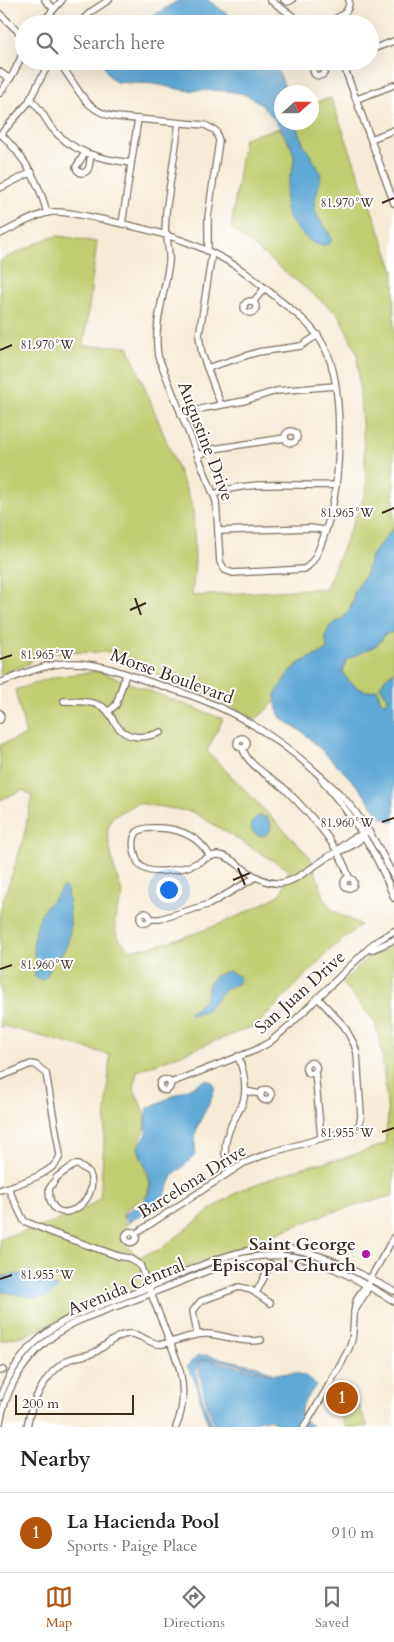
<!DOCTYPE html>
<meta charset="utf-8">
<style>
body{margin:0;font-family:Cardo,serif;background:#f6f6f6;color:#222}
.compass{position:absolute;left:274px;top:85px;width:45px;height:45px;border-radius:50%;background:#fff;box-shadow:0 5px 20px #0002;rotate:69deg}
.scale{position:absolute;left:15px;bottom:12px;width:119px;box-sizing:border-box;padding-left:5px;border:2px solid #3b2a1e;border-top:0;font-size:14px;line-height:18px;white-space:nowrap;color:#3b2a1e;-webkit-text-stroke:4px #fff;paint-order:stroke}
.you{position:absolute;left:168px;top:889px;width:18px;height:18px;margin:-12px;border:4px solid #fff;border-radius:50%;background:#1a73e8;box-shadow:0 0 0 8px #1a73e833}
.badge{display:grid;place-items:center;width:32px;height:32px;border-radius:50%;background:#b45309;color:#fff;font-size:16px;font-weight:700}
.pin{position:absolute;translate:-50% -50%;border:2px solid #fff;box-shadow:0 1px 5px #0006}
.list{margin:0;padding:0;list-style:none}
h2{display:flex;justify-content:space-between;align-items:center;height:65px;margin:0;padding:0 20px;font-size:21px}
h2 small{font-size:16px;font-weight:400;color:#767676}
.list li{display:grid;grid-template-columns:32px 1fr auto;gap:15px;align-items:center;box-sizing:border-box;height:80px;padding:0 20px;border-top:1px solid #e0e0e0}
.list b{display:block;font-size:19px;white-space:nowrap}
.list p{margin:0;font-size:16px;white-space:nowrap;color:#767676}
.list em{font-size:16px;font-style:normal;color:#767676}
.icon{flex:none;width:28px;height:28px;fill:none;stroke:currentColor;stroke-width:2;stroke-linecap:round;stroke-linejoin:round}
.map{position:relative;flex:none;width:394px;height:1427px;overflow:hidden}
.search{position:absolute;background:#fff;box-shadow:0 5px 20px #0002;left:15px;right:15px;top:15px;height:55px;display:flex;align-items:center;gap:12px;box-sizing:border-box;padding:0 18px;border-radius:28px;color:#767676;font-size:19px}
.sheet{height:145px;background:#fff}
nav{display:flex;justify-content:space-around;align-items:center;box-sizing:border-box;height:70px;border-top:1px solid #e0e0e0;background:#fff;font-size:14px;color:#767676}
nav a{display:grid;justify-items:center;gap:2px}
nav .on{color:#b45309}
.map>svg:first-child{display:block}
.green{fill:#c0cd6f;stroke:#7e7c46;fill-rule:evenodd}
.water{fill:#5ea9d6;stroke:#4c6a7a}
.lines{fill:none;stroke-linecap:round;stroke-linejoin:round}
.minor-casing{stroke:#7c6e5f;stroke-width:8}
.minor{stroke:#fff;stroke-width:5.5}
.ticks{fill:none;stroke:#3b2a1e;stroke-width:2}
.poi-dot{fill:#b5179e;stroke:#fff;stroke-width:2}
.labels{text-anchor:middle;stroke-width:4;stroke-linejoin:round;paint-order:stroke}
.street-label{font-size:18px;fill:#3b2a1e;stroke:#fff}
.poi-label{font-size:18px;font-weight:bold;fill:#3b2a1e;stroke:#fff;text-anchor:end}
.ticks-label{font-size:12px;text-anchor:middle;fill:#3b2a1e;stroke:#fff;stroke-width:4;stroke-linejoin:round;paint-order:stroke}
</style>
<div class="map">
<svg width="394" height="1427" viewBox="0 0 394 1427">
<rect width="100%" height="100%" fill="#fff"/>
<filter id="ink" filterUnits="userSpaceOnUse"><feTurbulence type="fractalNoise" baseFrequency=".02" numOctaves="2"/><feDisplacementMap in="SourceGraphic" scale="10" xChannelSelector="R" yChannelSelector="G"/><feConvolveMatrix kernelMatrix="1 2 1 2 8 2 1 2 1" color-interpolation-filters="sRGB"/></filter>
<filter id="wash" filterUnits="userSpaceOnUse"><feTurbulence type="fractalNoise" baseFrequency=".0096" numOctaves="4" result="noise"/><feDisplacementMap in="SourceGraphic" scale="20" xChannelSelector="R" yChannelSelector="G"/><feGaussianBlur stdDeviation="1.12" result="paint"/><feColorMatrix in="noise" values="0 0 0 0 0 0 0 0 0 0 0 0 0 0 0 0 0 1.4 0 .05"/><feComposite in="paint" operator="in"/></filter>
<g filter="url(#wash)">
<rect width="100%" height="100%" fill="#f6ebd7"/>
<g class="green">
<path d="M 331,98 L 394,271 L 394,527 L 371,556 L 366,573 L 354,593 L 353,600 L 348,612 L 344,617 L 330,626 L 326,635 L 327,650 C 319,655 309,657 301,662 C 291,668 275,690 276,701 L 256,719 L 204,692 L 161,677 L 114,652 L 37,653 L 28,664 L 0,675 L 0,261 L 48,238 L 59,236 L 97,242 L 84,346 L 128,346 L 193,507 L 195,562 L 192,596 L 326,588 L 367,489 L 357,353 L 339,315 L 231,228 L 244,138 L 279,128 L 292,149 L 294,156 L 294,163 L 288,183 L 285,204 L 330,233 L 318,218 L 315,210 L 315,197 L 319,185 L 320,172 L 305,147 L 295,123 L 312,122 L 312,103 Z"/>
<path d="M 394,632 L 394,672 L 387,676 L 380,686 L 388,698 L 387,702 L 383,703 L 380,700 L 377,689 C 374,690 372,691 369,691 C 361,692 344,680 343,672 C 343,668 345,663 346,660 L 380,642 L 385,634 Z"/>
<path d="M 98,671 L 223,719 L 207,751 L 310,857 L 325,900 L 332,910 L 361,925 L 331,949 L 257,1025 L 137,1071 L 134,1089 L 146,1117 L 145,1129 L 138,1146 L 150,1184 L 147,1195 L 123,1212 L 124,1222 L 128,1223 L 121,1233 L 122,1241 L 139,1257 L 161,1249 L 213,1208 L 242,1189 L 307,1166 L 344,1158 L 385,1144 L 388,1115 L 382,1053 L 375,1022 L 342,983 L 366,958 L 394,946 L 394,1195 L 329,1213 L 91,1305 L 26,1335 L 0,1341 L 0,1238 C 27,1232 81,1216 100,1198 L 110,1055 L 4,1026 L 0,1028 L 0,910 L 23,841 L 32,796 L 23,790 L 0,800 L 0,745 L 26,735 L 15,690 L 54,677 ZM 137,803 L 193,812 L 289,870 L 281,894 C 245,914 210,930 170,941 C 156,945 143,950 129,949 C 109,930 113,920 123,896 L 113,864 L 107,831 L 112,817 Z"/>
<path d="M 359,1405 L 368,1427 L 345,1427 L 339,1412 Z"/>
</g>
<g class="water">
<path d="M 179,0 L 208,0 L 241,24 L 139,24 Z"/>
<path d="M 103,61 L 273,61 L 281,77 L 286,92 L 282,92 L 282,122 L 295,123 C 299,134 303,145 310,155 C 313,161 318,166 320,172 C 324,184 311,197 315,210 C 318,222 330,229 332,241 L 324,246 C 314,245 308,240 301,233 C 285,217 282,204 288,182 C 291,173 295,165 294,156 C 292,141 270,112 258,102 C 239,86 208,92 184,90 C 174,89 164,85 154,84 C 142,83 129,83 116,82 C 108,77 105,70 103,61 Z"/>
<path d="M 394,527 L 394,632 L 385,634 L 377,645 L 346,660 L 343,672 C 346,680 360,692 369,691 C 372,691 374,690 377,689 L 380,700 L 385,703 L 388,698 L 380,686 L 387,676 L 394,672 L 394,822 L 392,822 L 381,817 L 359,788 L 340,768 L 304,733 L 281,718 L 277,710 L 275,695 L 287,675 L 300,663 L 327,650 L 326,635 L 329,627 L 344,617 L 348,612 L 353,600 L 354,593 L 366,573 L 371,556 Z"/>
<circle cx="261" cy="826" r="10"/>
<path d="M 62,887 L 65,887 L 67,890 C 69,909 74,932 65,949 C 62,955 56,959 52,964 C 48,971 49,976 42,980 C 30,977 36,970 36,961 C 36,958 34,957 34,953 C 32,941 37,918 45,908 C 51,901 58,895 62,887 Z"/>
<path d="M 228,971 L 233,973 L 240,977 L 238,983 L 224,990 L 210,1007 L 205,1011 L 190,1015 L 189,1013 C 196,1008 202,1004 206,996 C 208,992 207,989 209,985 C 211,977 220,973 228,971 Z"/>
<path d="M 206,1080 L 212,1082 L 215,1087 C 212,1103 201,1115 196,1131 C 194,1139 196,1147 195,1155 L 173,1176 L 163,1199 L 154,1209 L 128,1222 L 126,1220 L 124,1214 C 129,1209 136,1209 141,1204 C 162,1181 142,1169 138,1147 L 147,1134 L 146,1115 L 148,1108 Z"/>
<path d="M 18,1274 L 23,1275 L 58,1288 C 45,1304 32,1297 16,1294 C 11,1293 5,1293 0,1292 L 0,1277 Z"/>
<path d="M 205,1355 L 257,1366 L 272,1373 C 255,1371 210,1353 197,1362 C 193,1378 207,1411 213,1427 L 210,1427 L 203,1411 L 197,1385 L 187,1366 L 197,1356 Z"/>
<path d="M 209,1360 L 269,1374 L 297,1373 L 307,1377 L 316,1385 C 311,1394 295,1407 303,1419 C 305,1422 311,1424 313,1427 L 280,1427 L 272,1420 L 264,1419 L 239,1427 L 215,1427 L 205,1398 L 198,1367 L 198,1363 L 201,1361 Z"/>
</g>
</g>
<g filter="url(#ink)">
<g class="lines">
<defs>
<g id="minor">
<path d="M 45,0 L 53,8"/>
<path d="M 270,0 L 304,24"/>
<path d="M 284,0 L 288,2 L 292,0"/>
<path d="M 0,14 L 24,37"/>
<path d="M 41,24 L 62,0"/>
<path d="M 78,24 L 92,11 L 109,0"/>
<path d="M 325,24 C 336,17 350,16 349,0"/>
<path d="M 370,50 L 394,41"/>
<path d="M 57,61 C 78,83 81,111 116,117 L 205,125 L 216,131 L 219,141 L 208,217 L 208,251"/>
<path d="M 342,61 L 394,203"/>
<circle cx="319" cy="70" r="6"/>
<path d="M 325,67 L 341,61"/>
<path d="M 0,72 L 10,79"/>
<path d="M 0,93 L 13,74 L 24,51"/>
<path d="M 30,99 C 40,107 44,117 51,127 C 72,153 101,159 131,163"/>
<path d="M 357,99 L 394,85"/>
<path d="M 1,134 C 24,157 39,181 47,213"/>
<path d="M 0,135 L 28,103 L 50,61"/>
<path d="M 371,139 L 394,130"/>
<path d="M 85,153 L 76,167 L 77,170 L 81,173 C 91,173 89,163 91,155"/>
<path d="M 0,188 L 32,172"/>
<path d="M 122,224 L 138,119"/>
<path d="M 0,234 C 15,227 36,214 52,212 C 70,211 88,217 105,220 C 152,230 194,240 236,266 C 251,276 265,288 278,299 C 296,313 314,326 325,348 C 344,385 341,471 331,512 C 327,527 318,563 304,569 L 233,573 L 225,570 L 220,562 L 216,501 L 158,356 C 153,323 165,294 169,262 C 170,253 167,244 167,234"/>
<path d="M 165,234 L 166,212 L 179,123"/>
<path d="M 212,253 L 199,336 L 202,354 L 221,405"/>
<circle cx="250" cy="307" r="6"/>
<path d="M 253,302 L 265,288"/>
<path d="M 207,368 L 258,352 L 301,346 L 318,335"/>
<path d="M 181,415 L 205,408 L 244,401 L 276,391 L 335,386"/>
<circle cx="291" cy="437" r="6"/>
<path d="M 198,455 L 213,449 L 285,438"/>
<path d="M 214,494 C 252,479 296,487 336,485"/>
<path d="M 218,531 L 310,528 L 325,530"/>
<path d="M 0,683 C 23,674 44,664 69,663 C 98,662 126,674 153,683 C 172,689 191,695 210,703 C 250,720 284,743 317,773 C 328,783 339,792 349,804 C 368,827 382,852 394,878"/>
<path d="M 64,701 C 76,701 92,701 103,707 C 109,711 111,717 115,723 C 125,740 144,739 161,732"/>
<path d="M 109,711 L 116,705 L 126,674"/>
<path d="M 0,713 L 1,717 L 0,720"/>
<circle cx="242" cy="743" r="5"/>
<path d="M 243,748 C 245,764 274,779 286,790 C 309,813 340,846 349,878"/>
<path d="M 321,778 C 328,789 337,798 345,809 C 366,836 382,866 394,898"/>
<path d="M 338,850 C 346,841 355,837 365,833"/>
<path d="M 210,856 C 199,837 181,829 160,828 C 151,828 144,827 137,832 C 132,839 133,846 135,854 C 137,859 137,864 142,867 C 153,876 185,869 197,863 C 204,860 209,855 218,855 C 226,855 235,862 241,867 C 281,897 291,881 328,857 C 339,850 357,847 363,835"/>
<circle cx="349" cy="883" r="5"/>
<circle cx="145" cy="918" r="5"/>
<path d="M 150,919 L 160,919 L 210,904 L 256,877"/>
<path d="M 371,950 L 394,940"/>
<circle cx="311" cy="1068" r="5.5"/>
<path d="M 315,1072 L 321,1138"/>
<path d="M 0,1077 L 31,1064 L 36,1065 L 46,1073 L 60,1155 C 56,1174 17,1184 0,1190"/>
<circle cx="165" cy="1085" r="5.5"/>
<path d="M 170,1083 L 256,1050 L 270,1042 L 290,1025 L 374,943 L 394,931"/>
<circle cx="266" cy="1095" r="5.5"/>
<path d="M 245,1091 L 261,1094"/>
<path d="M 74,1165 L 78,1165 L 89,1172 C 104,1203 49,1235 49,1189 L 57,1177 Z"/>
<path d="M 230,1171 C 221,1153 226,1133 236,1116 C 239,1110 243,1105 244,1098 C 247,1083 243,1070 238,1056"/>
<path d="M 8,1188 L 24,1221 L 53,1233 L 118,1256 L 129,1258 L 140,1265 L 178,1363 C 184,1384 185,1406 176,1427"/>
<circle cx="131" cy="1237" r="5.5"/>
<path d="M 135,1234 L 244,1163 L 269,1153 L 351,1130 L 359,1126 L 361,1116 L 357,1053 L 354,1044 L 344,1026 L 318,998"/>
<path d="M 256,1293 L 271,1264"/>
<path d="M 354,1312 L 366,1292 L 370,1279 L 394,1237"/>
<path d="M 197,1334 L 193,1311 L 201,1301 L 239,1287 L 251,1290 L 270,1303"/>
<path d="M 0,1371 L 3,1370"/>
<path d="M 0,1397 C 10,1370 26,1348 49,1331 C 76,1311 111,1302 142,1290 C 183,1274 234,1246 278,1248 C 321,1249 356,1273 394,1291"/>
<path d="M 0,1423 C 7,1380 35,1343 74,1323 C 93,1314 114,1307 134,1300 C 165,1288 196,1276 226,1263 C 296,1242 335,1267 394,1301"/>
<path d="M 27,1427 C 31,1402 45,1373 68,1360 C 77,1355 88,1357 97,1351 C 107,1345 118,1333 131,1334 C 142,1334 151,1346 163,1344 C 179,1341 192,1333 208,1334 C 225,1335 244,1344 261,1340"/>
<path d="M 304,1427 C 317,1406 329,1385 341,1364 C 344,1357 349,1350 351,1343 C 357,1323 348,1300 367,1286"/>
</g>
</defs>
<use href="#minor" class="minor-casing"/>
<use href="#minor" class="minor"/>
</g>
</g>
<path class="ticks" d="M 382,203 L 394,198M 0,350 L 12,345M 382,513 L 394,508M 135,598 L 141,615M 130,610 L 146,603M 0,659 L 12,655M 382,822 L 394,818M 238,868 L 245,885M 233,880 L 250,873M 0,969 L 12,965M 382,1132 L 394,1128M 0,1279 L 12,1275"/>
<circle class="poi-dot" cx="366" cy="1254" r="5"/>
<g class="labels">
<g class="street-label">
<text transform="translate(206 441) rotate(69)" y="6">Augustine Drive</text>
<text transform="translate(172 676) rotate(20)" y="6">Morse Boulevard</text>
<text transform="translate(300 992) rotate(-42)" y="6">San Juan Drive</text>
<text transform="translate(192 1181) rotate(-32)" y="6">Barcelona Drive</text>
<text transform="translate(126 1287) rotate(-22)" y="6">Avenida Central</text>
</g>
<g class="poi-label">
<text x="356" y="1250">Saint George<tspan x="356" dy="21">Episcopal Church</tspan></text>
</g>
</g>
<g class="ticks-label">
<text x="347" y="207">81.970°W</text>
<text x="47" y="349">81.970°W</text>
<text x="347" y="517">81.965°W</text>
<text x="47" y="659">81.965°W</text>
<text x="347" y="827">81.960°W</text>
<text x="47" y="969">81.960°W</text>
<text x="347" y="1137">81.955°W</text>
<text x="47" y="1279">81.955°W</text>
</g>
</svg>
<svg class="compass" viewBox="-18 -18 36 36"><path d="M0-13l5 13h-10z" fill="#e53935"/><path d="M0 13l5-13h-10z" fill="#767676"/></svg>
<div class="scale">200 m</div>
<div class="you"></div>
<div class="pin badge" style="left:342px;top:1398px">1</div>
<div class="search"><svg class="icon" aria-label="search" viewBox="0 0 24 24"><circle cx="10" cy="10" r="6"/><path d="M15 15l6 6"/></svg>Search here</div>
</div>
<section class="sheet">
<h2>Nearby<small></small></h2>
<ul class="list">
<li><span class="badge">1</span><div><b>La Hacienda Pool</b><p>Sports · Paige Place</p></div><em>910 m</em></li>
</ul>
</section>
<nav>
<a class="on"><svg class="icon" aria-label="map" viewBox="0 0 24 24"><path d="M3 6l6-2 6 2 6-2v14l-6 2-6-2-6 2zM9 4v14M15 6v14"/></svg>Map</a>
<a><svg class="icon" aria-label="directions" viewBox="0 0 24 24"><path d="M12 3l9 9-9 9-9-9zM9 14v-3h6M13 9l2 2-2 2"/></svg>Directions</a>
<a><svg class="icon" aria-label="saved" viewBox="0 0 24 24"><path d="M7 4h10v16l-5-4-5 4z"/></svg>Saved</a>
</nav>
